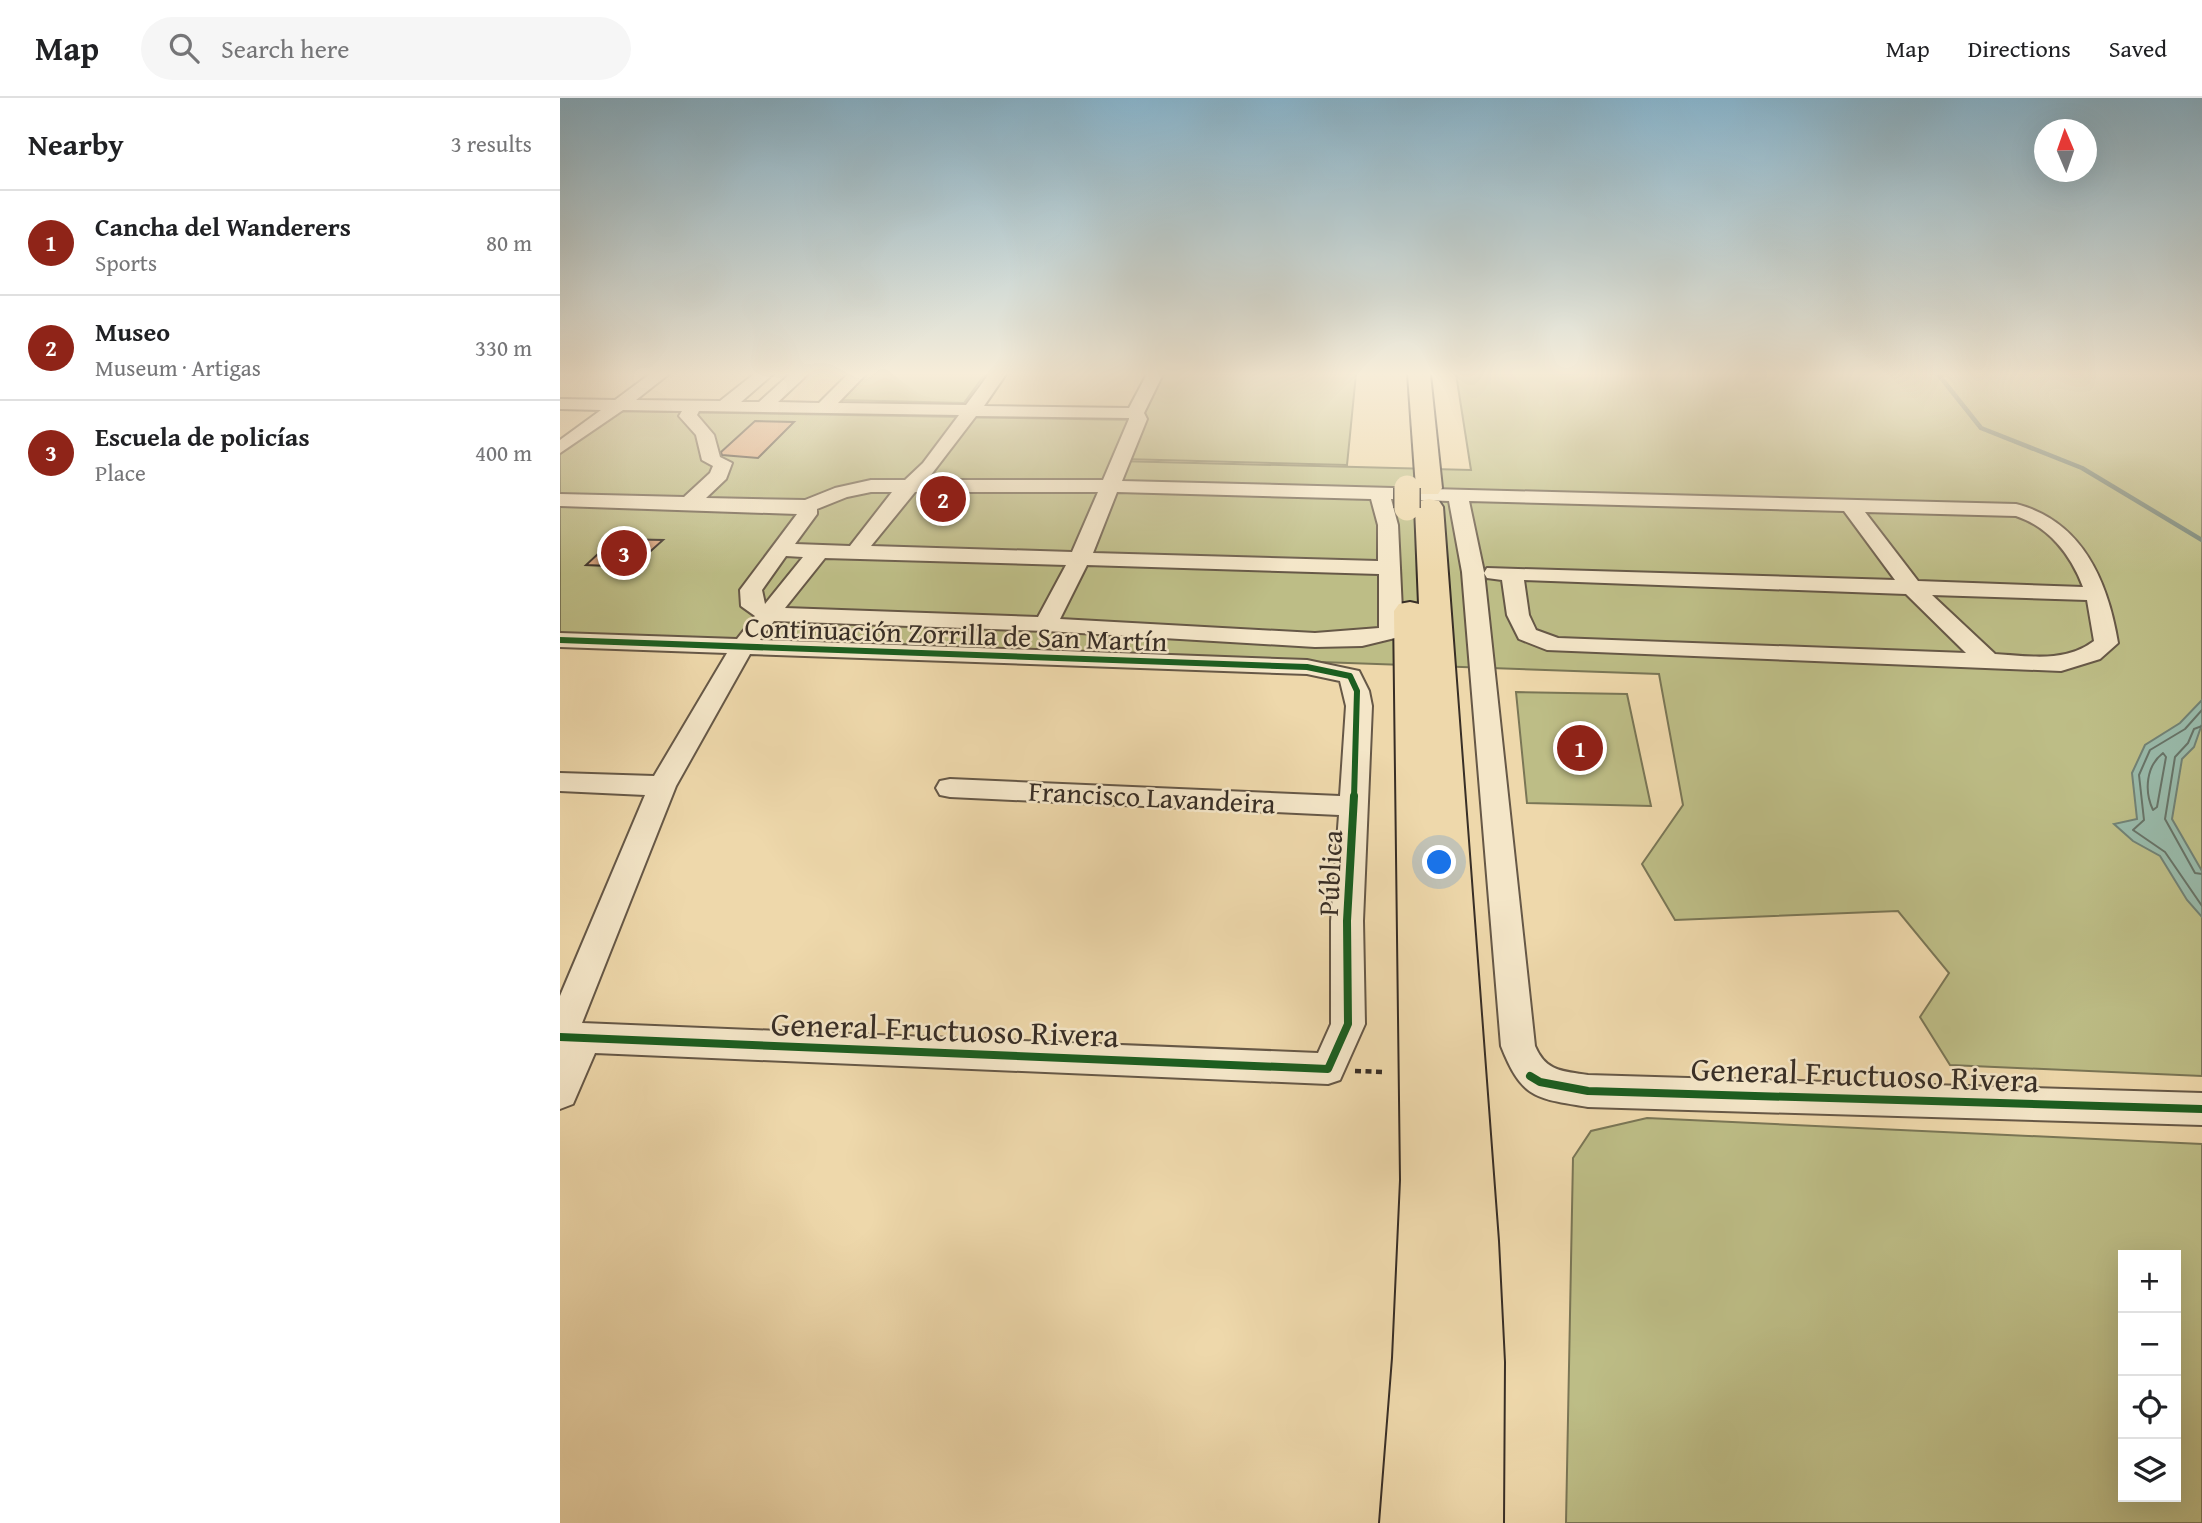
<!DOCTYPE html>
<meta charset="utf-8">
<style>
body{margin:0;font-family:"Gentium Book Plus",serif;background:#f6f6f6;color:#202124}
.controls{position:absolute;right:21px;bottom:21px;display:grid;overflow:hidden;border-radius:0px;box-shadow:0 7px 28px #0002}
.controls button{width:63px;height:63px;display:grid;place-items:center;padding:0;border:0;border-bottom:2px solid #e0e0e0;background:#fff;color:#202124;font:35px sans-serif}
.compass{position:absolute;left:1474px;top:21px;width:63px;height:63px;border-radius:50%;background:#fff;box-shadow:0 7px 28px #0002;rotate:358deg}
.you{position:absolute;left:880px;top:765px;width:24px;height:24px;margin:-18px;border:5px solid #fff;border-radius:50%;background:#1a73e8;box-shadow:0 0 0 10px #1a73e833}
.badge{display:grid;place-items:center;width:46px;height:46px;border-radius:50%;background:#8f2418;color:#fff;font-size:23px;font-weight:700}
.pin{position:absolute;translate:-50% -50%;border:4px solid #fff;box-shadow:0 2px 7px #0006}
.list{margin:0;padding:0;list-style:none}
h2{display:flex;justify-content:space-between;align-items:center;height:91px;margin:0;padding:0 28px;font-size:30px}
h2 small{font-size:23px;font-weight:400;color:#757577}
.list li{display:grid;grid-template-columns:46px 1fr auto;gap:21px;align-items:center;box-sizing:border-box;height:105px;padding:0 28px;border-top:2px solid #e0e0e0}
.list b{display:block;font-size:26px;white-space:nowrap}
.list p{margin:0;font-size:23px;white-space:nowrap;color:#757577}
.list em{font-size:23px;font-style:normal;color:#757577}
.icon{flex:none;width:38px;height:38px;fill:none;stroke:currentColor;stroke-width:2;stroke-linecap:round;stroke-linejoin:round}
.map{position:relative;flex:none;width:1642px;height:1425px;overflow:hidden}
header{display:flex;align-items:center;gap:42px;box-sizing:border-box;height:98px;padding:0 35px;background:#fff;border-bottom:2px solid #e0e0e0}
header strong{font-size:33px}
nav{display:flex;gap:38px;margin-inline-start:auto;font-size:24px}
.search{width:490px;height:63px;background:#f6f6f6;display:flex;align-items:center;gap:18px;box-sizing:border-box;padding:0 24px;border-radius:38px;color:#757577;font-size:26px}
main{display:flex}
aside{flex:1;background:#fff}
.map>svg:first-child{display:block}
.green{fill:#bdbd86;stroke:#7a7656;stroke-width:2;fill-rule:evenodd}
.water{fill:#99baaa;stroke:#728275;stroke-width:2}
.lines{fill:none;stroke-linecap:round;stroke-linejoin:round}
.shore{stroke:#687468;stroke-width:2}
.stream{stroke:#728275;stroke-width:4.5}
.building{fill:#dca67f;stroke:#382e26;stroke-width:2}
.minor-casing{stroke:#665847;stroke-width:4}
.highway-casing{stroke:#382e26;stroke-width:4}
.path{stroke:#382e26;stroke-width:4.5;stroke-dasharray:6 4.5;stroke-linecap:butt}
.minor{fill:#f4e6c8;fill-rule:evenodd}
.highway{fill:#eed8ab;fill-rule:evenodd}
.highway-bridge-casing{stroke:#382e26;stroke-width:28;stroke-linecap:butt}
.highway-bridge{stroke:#eed8ab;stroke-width:25}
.cycleway-far1-casing{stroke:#f4e6c8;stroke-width:10}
.cycleway-casing{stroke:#f4e6c8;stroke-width:12}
.cycleway-far1{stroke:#1b5e20;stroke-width:6}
.cycleway{stroke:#1b5e20;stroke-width:8}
.labels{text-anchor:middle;stroke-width:5;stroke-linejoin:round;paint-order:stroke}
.street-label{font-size:28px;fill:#382e26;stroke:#f4e6c8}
.near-street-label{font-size:33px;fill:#382e26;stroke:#f4e6c8}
</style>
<header>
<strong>Map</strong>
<div class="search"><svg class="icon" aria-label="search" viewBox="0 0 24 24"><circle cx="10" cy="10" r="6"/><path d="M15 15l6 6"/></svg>Search here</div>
<nav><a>Map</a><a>Directions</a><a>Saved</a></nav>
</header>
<main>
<aside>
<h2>Nearby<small>3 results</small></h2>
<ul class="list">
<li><span class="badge">1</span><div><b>Cancha del Wanderers</b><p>Sports</p></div><em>80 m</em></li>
<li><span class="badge">2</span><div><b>Museo</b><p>Museum · Artigas</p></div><em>330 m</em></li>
<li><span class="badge">3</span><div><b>Escuela de policías</b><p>Place</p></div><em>400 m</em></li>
</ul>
</aside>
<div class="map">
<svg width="1642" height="1425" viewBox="0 0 1642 1425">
<rect width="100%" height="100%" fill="#eed8ab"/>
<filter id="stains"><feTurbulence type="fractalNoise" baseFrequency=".00286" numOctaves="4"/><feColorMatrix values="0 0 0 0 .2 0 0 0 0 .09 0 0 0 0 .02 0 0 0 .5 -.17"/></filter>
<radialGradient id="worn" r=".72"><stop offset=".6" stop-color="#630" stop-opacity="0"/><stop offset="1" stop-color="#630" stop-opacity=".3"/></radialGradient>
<g class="green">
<path d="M 305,276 L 425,276 L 404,305 L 282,302 Z"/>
<path d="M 600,276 L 796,276 L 787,367 L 563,361 Z"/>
<path d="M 896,276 L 1642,276 L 1642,978 L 1390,967 L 1360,919 L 1389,875 L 1338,813 L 1115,822 L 1082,766 L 1123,707 L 1099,576 L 0,537 L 0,353 L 56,313 L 577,322 L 559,363 L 911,372 Z"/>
<path d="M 956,594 L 1067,596 L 1091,708 L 967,705 Z"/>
<path d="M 1087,1020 L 1642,1046 L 1642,1425 L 1006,1425 L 1013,1060 L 1031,1033 ZM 1563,1157 L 1616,1157 L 1616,1399 L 1563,1399 Z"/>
</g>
<path class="water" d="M 1642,602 L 1642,626 L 1634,649 L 1622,661 L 1612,721 L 1642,773 L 1642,819 L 1627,802 L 1600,758 L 1573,743 L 1554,726 L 1577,721 L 1572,675 L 1585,647 L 1620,625 Z"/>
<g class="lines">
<g class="shore">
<path d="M 1642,612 L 1625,631 L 1590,652 L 1579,677 L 1584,722 L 1573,732 L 1605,754 L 1642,808"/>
<path d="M 1642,628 L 1634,631 L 1628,645 L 1615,659 L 1605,721 L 1635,775 L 1642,776"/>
<path d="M 1603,655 L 1606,659 L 1597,709 L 1593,712 C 1584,693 1586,668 1603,655 Z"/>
</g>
<path class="stream" d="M 1378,276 L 1421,330 L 1522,370 L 1642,442"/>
</g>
<g class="building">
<path d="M 195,323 L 234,324 L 198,360 L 162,357 L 161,354 Z"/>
<path d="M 54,441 L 103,442 L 73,469 L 26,467 Z"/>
</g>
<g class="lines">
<defs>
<path id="minor" d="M 90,276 L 109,276 L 76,302 L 160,303 L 194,276 L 213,276 L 181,304 L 199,304 L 230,276 L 248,276 L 218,304 L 259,305 L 288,276 L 306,276 L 278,305 L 406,307 L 429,276 L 446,276 L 424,308 L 569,310 L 587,276 L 603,276 L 584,315 L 587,321 L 562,383 L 1456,406 C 1523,423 1548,484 1558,545 L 1540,561 L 1501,573 L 987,552 L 959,541 L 947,517 L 942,482 L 927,480 L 924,475 L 927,470 L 1335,482 L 1284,413 L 909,403 L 924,474 L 975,948 C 986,974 1003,973 1028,977 L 1642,995 L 1642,1027 L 1028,1009 C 975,1000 962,1001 941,948 L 902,474 L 889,403 L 831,401 L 838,427 L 843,534 L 839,539 L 802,548 L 755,549 L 486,533 L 214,523 L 200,542 L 747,562 L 799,573 L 809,593 L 812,608 L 803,823 L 805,926 L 780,982 L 768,986 L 35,955 L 13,1006 L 0,1011 L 0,898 L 85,697 L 0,693 L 0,675 L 94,678 L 167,555 L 0,549 L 0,535 L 177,541 L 195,518 L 181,508 L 180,492 L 237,416 L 0,408 L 0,396 L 124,399 L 150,375 L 153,368 L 142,362 L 136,337 L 119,318 L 122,313 L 63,312 L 0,355 L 0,342 L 41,312 L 0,311 L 0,301 L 55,302 ZM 139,313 L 399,317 L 363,365 L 345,382 L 311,382 L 275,390 L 245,402 L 146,400 L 166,381 L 172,365 L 160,359 L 154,337 L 137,317 ZM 416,318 L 569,320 L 569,321 L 543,382 L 367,382 ZM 311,394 L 332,394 L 290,448 L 235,446 L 257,416 L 257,411 L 287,399 ZM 355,394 L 538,394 L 512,454 L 311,448 ZM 557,394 L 811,401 L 818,427 L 818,463 L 533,455 ZM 1305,414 L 1456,418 C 1489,429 1511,457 1523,489 L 1358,483 ZM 226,458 L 243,459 L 205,506 L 202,492 ZM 265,460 L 506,467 L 478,519 L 225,510 ZM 527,467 L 819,476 L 819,530 L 755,535 L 500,521 ZM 964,482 L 1346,496 L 1406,555 L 998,540 L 976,532 L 969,517 ZM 1372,497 L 1527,502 L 1534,543 C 1505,565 1469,558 1435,556 ZM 190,556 L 747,576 L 780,583 L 786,608 L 780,698 L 390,681 L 380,683 L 376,690 L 380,697 L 390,699 L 779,717 L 771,823 L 771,926 L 758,955 L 22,925 L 116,688 Z"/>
<g id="highway">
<path d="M 848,276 L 870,276 L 882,390 L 878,396 L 860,396 L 856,390 Z"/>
<path d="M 869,401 L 879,403 L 883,409 L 938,1143 L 944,1264 L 943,1425 L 820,1425 L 833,1260 L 841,1082 L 834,513 L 839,506 L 850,504 L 859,506 L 855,409 L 859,403 Z"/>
</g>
</defs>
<use href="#minor" class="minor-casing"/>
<use href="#highway" class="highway-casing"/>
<path class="path" d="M 795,973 L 824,974"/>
<use href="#minor" class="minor"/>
<use href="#highway" class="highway"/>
<defs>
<path id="highway-bridge" d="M 847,390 L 847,410"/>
</defs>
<use href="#highway-bridge" class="highway-bridge-casing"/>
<use href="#highway-bridge" class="highway-bridge"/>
<defs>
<path id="cycleway-far1" d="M 0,542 L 747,569 L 790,578 L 797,593 L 794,700"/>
<g id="cycleway">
<path d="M 0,939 L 768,971 L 788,926 L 787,823 L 794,698"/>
<path d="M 970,978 L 980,984 L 1028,993 L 1642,1011"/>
</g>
</defs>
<use href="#cycleway-far1" class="cycleway-far1-casing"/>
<use href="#cycleway" class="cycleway-casing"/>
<use href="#cycleway-far1" class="cycleway-far1"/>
<use href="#cycleway" class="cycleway"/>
</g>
<linearGradient id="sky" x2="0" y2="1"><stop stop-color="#88b6cf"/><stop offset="0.58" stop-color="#f7edd9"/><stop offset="1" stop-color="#f7edd9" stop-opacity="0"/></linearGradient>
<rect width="1642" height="476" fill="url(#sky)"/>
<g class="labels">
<g class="street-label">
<text transform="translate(396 536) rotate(2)" y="10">Continuación Zorrilla de San Martín</text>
<text transform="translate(592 699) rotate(3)" y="10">Francisco Lavandeira</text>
<text transform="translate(770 775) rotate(-87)" y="10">Pública</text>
</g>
<g class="near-street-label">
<text transform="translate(385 931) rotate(2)" y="12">General Fructuoso Rivera</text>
<text transform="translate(1305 976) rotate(2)" y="12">General Fructuoso Rivera</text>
</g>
</g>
<rect width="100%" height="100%" filter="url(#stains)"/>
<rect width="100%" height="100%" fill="url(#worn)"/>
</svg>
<div class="controls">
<button>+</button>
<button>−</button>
<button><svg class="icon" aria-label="locate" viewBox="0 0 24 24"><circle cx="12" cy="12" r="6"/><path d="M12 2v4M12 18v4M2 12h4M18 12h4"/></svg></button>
<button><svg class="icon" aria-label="layers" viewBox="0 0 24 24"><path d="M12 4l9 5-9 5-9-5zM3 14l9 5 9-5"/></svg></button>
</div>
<svg class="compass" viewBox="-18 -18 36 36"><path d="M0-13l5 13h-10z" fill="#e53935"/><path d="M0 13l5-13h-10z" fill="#757577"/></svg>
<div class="you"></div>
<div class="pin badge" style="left:1020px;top:650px">1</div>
<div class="pin badge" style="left:383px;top:401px">2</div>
<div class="pin badge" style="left:64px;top:455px">3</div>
</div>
</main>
